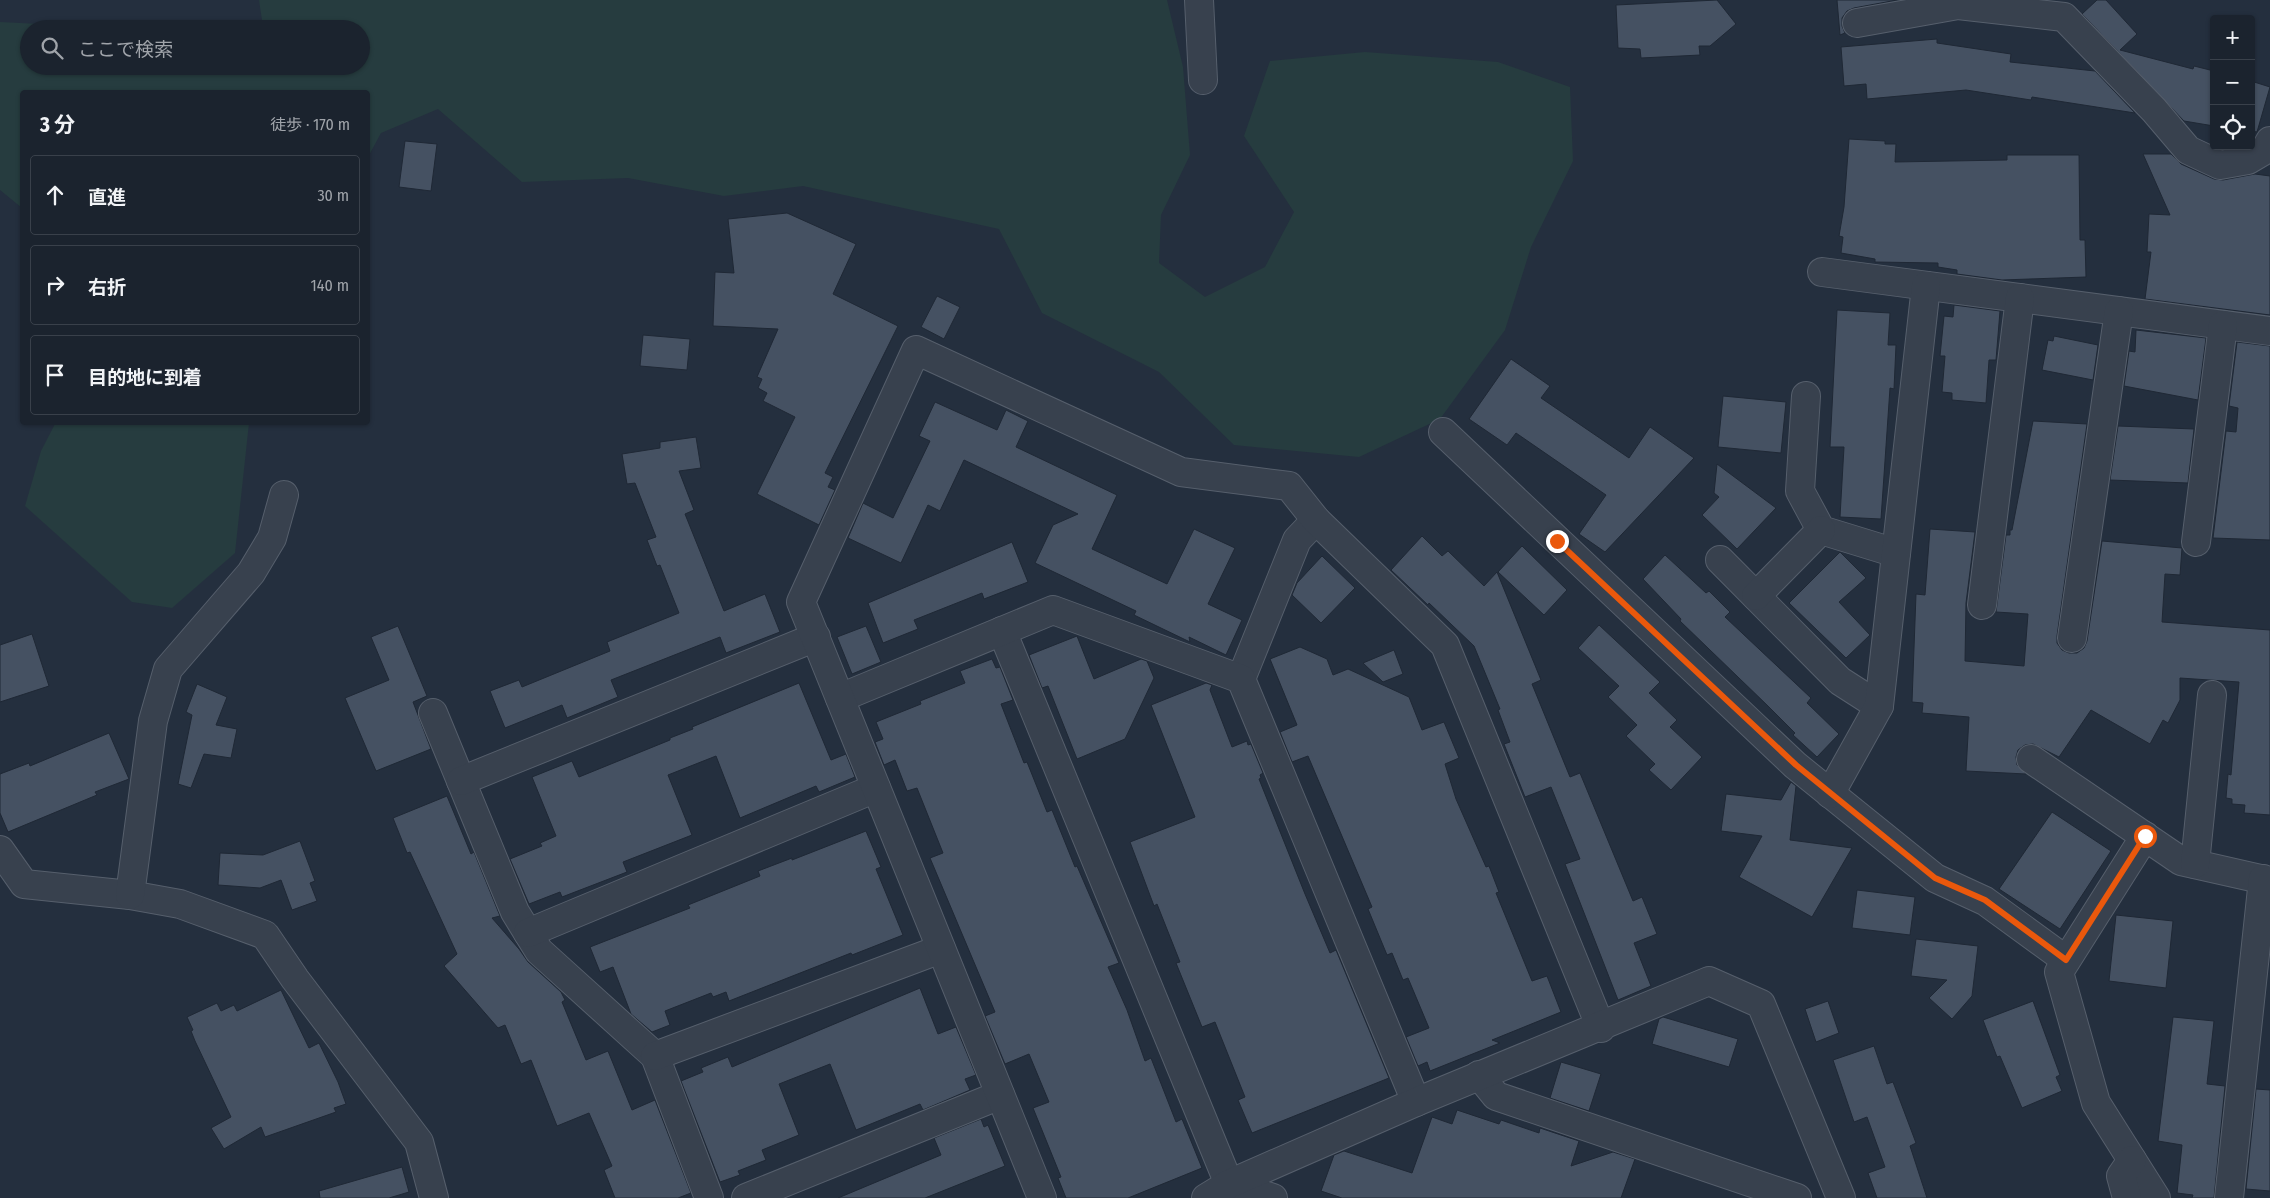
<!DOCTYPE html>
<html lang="ja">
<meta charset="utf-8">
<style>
body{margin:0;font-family:"Fira Sans Condensed","Noto Sans JP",sans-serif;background:#282f3a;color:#f1f3f6}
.controls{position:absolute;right:15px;top:15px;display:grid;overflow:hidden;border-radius:5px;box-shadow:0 1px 4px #0004}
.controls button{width:45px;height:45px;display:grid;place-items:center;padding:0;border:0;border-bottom:1px solid #39404a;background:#1b232e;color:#f1f3f6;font:25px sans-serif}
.stop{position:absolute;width:15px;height:15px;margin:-11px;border:4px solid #ea580c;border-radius:50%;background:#fff}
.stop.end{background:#ea580c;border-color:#fff;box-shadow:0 1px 5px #0008}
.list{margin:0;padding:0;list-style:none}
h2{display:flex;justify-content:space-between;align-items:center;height:65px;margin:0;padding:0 20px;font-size:21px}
h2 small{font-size:16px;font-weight:400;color:#a0a4aa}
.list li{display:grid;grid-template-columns:32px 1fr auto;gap:15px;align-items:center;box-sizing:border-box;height:80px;margin:0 10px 10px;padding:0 10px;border:1px solid #39404a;border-radius:5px}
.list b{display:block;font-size:19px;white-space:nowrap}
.list em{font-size:16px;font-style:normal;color:#a0a4aa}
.icon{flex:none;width:28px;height:28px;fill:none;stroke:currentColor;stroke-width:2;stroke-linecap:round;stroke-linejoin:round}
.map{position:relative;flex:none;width:2270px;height:1198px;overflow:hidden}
.search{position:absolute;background:#1b232e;box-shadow:0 1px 4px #0004;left:20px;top:20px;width:350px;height:55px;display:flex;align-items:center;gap:12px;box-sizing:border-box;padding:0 18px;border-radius:28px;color:#a0a4aa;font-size:19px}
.panel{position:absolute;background:#1b232e;box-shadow:0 1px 4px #0004;left:20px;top:90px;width:350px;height:335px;border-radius:5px}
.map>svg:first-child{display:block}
.green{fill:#263c3f;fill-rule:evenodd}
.building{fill:#455162;stroke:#1f2835}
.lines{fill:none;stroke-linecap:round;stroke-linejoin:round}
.street-casing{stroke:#565f6c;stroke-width:30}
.street{stroke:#38414e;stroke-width:28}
.route{stroke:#ea580c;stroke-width:6}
</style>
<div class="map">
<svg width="2270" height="1198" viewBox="0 0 2270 1198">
<rect width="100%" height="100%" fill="#242f3e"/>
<g class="green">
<path d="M 259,0 L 1167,0 L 1183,67 L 1190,155 L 1161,215 L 1159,263 L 1205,297 L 1265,267 L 1294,212 L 1244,136 L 1270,61 L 1365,52 L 1498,62 L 1570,87 L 1573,161 L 1531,247 L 1505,330 L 1440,419 L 1359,457 L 1234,445 L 1159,372 L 1042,313 L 999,229 L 803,186 L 724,196 L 628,178 L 522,182 L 438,109 L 381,133 L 368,157 L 368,92 L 22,92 L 22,208 L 0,190 L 0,22 L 119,28 L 263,27 ZM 29,29 L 361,29 L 361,66 L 29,66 Z"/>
<path d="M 56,422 L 249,423 L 235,553 L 172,608 L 132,602 L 25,506 L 41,451 Z"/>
</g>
<g class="building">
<path d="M 1717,0 L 1736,24 L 1710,46 L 1699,46 L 1700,55 L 1641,58 L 1640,49 L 1618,48 L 1616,5 Z"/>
<path d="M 1837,0 L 1897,0 L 1854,8 L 1847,11 L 1842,18 L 1842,26 L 1845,33 L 1840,35 Z"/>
<path d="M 2097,0 L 2106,0 L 2137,34 L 2120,50 L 2193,69 L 2194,66 L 2214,71 L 2214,126 L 2184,121 L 2082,14 Z"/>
<path d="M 1937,39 L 1937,43 L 2011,54 L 2010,62 L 2095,71 L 2135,113 L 2032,97 L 2031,100 L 1966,90 L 1867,99 L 1866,84 L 1844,86 L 1841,47 Z"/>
<path d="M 2251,81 L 2270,87 L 2257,132 L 2251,131 Z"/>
<path d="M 1849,139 L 1885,141 L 1885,144 L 1896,144 L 1895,162 L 2007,160 L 2007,155 L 2079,155 L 2080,240 L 2085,240 L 2086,277 L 2002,280 L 1957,274 L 1957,270 L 1938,267 L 1938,263 L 1875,262 L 1875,259 L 1841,253 L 1843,237 L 1839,236 L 1844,207 Z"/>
<path d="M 405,141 L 437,144 L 431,191 L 399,187 Z"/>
<path d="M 2143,154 L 2171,154 L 2181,164 L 2214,179 L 2223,180 L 2255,174 L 2270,176 L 2270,315 L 2145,299 L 2151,252 L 2147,252 L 2149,214 L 2170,215 Z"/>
<path d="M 787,213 L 856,244 L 833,294 L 898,326 L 825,473 L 833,477 L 828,487 L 835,490 L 819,525 L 757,494 L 795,417 L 763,401 L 767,393 L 758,388 L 762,379 L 757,377 L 778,329 L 713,326 L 715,272 L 734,273 L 728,219 Z"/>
<path d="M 937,296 L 960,307 L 944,339 L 921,327 Z"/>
<path d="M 1954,305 L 2000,311 L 1996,360 L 1989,360 L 1986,403 L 1952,400 L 1952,393 L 1942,392 L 1945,356 L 1940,356 L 1944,316 L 1953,317 Z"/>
<path d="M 1837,310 L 1890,313 L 1888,345 L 1896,345 L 1894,389 L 1890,388 L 1881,519 L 1840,517 L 1844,447 L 1830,447 Z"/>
<path d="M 2136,330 L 2206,338 L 2198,400 L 2124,386 L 2129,351 L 2135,352 Z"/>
<path d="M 643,335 L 690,339 L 687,370 L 640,366 Z"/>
<path d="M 2054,336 L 2098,345 L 2093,380 L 2042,370 L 2048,340 L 2053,341 Z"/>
<path d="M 2237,342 L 2270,346 L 2270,540 L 2213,538 L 2226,431 L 2236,432 L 2238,408 L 2229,406 Z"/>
<path d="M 1511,359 L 1550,386 L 1541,398 L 1629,458 L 1650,427 L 1694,458 L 1605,552 L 1579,534 L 1606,495 L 1516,433 L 1507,445 L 1469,419 Z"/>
<path d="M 1723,396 L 1786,402 L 1781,453 L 1718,447 Z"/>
<path d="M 935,402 L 997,430 L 1006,410 L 1028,421 L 1016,447 L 1117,495 L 1092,549 L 1167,584 L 1194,529 L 1235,548 L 1208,604 L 1242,620 L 1226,655 L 1189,637 L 1190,642 L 1134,615 L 1136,611 L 1035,563 L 1053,525 L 1078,514 L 964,460 L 940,511 L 928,505 L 901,563 L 848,538 L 863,503 L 893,518 L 930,441 L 919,436 Z"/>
<path d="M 2033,421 L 2087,424 L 2057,636 L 2057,643 L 2062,650 L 2069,653 L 2077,653 L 2084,648 L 2087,641 L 2102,541 L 2182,548 L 2180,575 L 2165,574 L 2162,622 L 2270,630 L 2270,815 L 2244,813 L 2245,805 L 2232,804 L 2232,799 L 2226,798 L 2228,774 L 2231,775 L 2239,682 L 2180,678 L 2180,700 L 2168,723 L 2163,720 L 2150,744 L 2091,710 L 2059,757 L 2033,744 L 2025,745 L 2018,750 L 2016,757 L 2017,765 L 2026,774 L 1966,771 L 1969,717 L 1922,713 L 1923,703 L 1912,702 L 1916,594 L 1925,595 L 1930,529 L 1975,532 L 1966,603 L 1965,661 L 2024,666 L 2028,614 L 1996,612 L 2006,535 L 2010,535 L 2010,530 L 2012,530 Z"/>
<path d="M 2118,426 L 2194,429 L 2188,483 L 2110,480 Z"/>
<path d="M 696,437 L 701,468 L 679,471 L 694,510 L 685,514 L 724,611 L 765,594 L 780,632 L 726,653 L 720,637 L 611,680 L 618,697 L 567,718 L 562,705 L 505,728 L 490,691 L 519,680 L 522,687 L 610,651 L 607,642 L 679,613 L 660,565 L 657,566 L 647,540 L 656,537 L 635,483 L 627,484 L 622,454 L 660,448 L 660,442 Z"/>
<path d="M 1717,464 L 1776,508 L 1737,549 L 1702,515 L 1719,497 L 1714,493 Z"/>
<path d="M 1422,536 L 1442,556 L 1448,551 L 1484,586 L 1497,572 L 1541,680 L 1532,684 L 1570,777 L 1580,773 L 1633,901 L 1642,897 L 1657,934 L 1634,943 L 1651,986 L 1618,1000 L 1565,864 L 1580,859 L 1551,787 L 1525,797 L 1504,744 L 1510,742 L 1498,710 L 1500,709 L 1474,646 L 1429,603 L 1428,605 L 1391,570 Z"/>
<path d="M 1012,542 L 1028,582 L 984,599 L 982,593 L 914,620 L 918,629 L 883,643 L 868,603 Z"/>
<path d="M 1522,546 L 1567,590 L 1544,615 L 1498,572 Z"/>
<path d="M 1840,552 L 1866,578 L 1839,602 L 1870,635 L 1846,658 L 1789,603 Z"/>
<path d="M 1665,555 L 1706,593 L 1709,591 L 1730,612 L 1725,617 L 1811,698 L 1807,703 L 1839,734 L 1817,757 L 1793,735 L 1795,733 L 1768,706 L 1680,621 L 1681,619 L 1643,579 Z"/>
<path d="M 1322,556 L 1355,588 L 1321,623 L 1292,595 L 1297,583 Z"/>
<path d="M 1599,625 L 1660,682 L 1649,693 L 1677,720 L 1670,727 L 1702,757 L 1671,790 L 1649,770 L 1655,764 L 1626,736 L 1637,725 L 1608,697 L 1619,686 L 1578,648 Z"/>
<path d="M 398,626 L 427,696 L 413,702 L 431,749 L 376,771 L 345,698 L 389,680 L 371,637 Z"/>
<path d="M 866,626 L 881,662 L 852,674 L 837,637 Z"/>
<path d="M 32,634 L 49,686 L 0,702 L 0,645 Z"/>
<path d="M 1077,636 L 1094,679 L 1141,659 L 1147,661 L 1154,678 L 1125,739 L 1077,759 L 1048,686 L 1042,688 L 1029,655 Z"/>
<path d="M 1300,647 L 1327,659 L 1333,675 L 1348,669 L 1409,697 L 1422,730 L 1444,722 L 1459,758 L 1445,764 L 1456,799 L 1486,867 L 1489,866 L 1499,892 L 1496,893 L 1532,981 L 1547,976 L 1561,1012 L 1492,1040 L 1500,1043 L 1430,1071 L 1427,1062 L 1418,1066 L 1406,1037 L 1429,1028 L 1408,978 L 1403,980 L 1392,953 L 1387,955 L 1368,909 L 1372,907 L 1308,756 L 1292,762 L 1280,732 L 1297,725 L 1270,659 Z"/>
<path d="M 1394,650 L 1403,674 L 1383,682 L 1363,663 Z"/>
<path d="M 992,659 L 996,668 L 1000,667 L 1013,700 L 1001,704 L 1024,763 L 1027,762 L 1047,812 L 1052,810 L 1075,867 L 1077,866 L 1119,963 L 1108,967 L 1127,1010 L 1145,1061 L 1151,1058 L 1176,1122 L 1182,1119 L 1202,1168 L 1128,1198 L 1066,1198 L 1058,1178 L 1061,1177 L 1033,1108 L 1049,1102 L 1029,1054 L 1005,1064 L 985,1016 L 995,1012 L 930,858 L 943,853 L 917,788 L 907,791 L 895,760 L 884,765 L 875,742 L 883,739 L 876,722 L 921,704 L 920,701 L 965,683 L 960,671 Z"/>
<path d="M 799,683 L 831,760 L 846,754 L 855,777 L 819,792 L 816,786 L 740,818 L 716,756 L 668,775 L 692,835 L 623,862 L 627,872 L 562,897 L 560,892 L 529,904 L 510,859 L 542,846 L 540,843 L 556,836 L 532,777 L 572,761 L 579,777 L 670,740 L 670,738 L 693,729 L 692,727 Z"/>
<path d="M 1206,683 L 1212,685 L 1210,690 L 1232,747 L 1247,741 L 1248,745 L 1251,744 L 1263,773 L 1260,775 L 1261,778 L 1259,779 L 1305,894 L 1330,953 L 1336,950 L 1389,1078 L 1252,1133 L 1238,1100 L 1245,1097 L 1215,1022 L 1202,1027 L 1176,963 L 1180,962 L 1157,904 L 1154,906 L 1130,842 L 1195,817 L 1151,705 Z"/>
<path d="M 197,684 L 227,697 L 216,725 L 237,729 L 231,758 L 204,754 L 191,788 L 178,784 L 192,715 L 186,712 Z"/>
<path d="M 109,733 L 129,779 L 95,792 L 97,795 L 8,832 L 0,813 L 0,774 L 29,763 L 30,766 Z"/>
<path d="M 1791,782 L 1796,786 L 1790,840 L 1852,848 L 1812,917 L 1739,877 L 1762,836 L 1721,831 L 1726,794 L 1781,800 Z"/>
<path d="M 447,796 L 471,854 L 474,852 L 500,916 L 492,918 L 519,949 L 528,962 L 561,992 L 565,1000 L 562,1002 L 586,1060 L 608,1051 L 632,1110 L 655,1100 L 691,1193 L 678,1198 L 615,1198 L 604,1170 L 612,1166 L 589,1113 L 557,1126 L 531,1060 L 521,1064 L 505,1025 L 498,1028 L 444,966 L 457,954 L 410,852 L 407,853 L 393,818 Z"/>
<path d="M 2052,812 L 2111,851 L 2060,929 L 1999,889 Z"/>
<path d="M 866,831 L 881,867 L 876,869 L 903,935 L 852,955 L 851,953 L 729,1001 L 726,992 L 713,997 L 711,993 L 665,1011 L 670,1025 L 652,1032 L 631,1014 L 613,967 L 600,972 L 590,947 L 690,908 L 688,905 L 760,876 L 758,871 L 792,858 L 792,860 Z"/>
<path d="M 300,841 L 315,881 L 310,883 L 317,901 L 292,910 L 281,880 L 260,888 L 218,885 L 220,853 L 263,855 Z"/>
<path d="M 1857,890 L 1915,897 L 1910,935 L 1852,928 Z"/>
<path d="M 2116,915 L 2173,921 L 2166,988 L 2109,981 Z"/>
<path d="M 1916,939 L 1978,946 L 1972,996 L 1952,1019 L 1929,998 L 1947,980 L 1911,976 Z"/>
<path d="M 920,988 L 938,1034 L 956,1027 L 976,1075 L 965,1079 L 970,1090 L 923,1110 L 920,1104 L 856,1130 L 830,1064 L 779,1084 L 799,1135 L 762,1150 L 766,1160 L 738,1171 L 740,1175 L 720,1182 L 681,1081 L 703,1072 L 701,1068 L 728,1057 L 732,1067 Z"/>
<path d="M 281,990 L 309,1048 L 319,1043 L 338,1082 L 346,1104 L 334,1108 L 336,1112 L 265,1137 L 261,1127 L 224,1149 L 211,1128 L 231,1117 L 195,1041 L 191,1031 L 193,1030 L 187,1017 L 217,1003 L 221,1011 L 234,1005 L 237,1011 Z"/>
<path d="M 1828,1001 L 1839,1033 L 1816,1042 L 1805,1009 Z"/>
<path d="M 2033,1001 L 2060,1075 L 2056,1077 L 2062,1091 L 2022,1108 L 2000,1056 L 1997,1057 L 1983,1020 Z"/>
<path d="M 1663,1017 L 1738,1039 L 1729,1067 L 1652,1044 L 1659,1019 Z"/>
<path d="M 2173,1017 L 2214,1021 L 2207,1084 L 2225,1086 L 2214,1198 L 2192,1198 L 2193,1195 L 2177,1193 L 2182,1145 L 2158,1141 Z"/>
<path d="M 1874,1046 L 1887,1084 L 1893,1082 L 1916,1143 L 1910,1146 L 1927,1198 L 1877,1198 L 1868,1173 L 1885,1167 L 1867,1117 L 1854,1122 L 1833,1060 Z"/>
<path d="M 1561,1062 L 1601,1074 L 1589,1111 L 1550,1098 Z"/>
<path d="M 2256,1089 L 2270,1090 L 2270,1191 L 2246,1189 Z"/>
<path d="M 1457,1110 L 1499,1124 L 1501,1120 L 1539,1133 L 1540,1128 L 1579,1141 L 1571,1166 L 1613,1152 L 1635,1159 L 1621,1198 L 1342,1198 L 1321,1191 L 1334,1155 L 1344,1151 L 1412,1173 L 1432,1117 L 1452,1124 Z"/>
<path d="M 981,1119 L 984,1127 L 988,1125 L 1005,1166 L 925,1198 L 838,1198 L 941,1155 L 934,1138 Z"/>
<path d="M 402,1167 L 409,1192 L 389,1198 L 320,1198 L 319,1191 Z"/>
</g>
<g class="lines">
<defs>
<g id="street">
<path d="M 1199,0 L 1203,80"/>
<path d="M 1857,23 L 1958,5 L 2064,17 L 2154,110 L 2188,150 L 2220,165 L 2248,160 L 2265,150 L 2270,141"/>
<path d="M 1822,272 L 2270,331"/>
<path d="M 1806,396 L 1800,491 L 1821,530 L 1896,553"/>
<path d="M 1443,432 L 1795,765 L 1935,878 L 1985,901 L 2066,960"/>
<path d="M 2196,542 L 2223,325"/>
<path d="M 1720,560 L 1840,681 L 1879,706"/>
<path d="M 1756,596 L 1821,530"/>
<path d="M 1982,605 L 2020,298"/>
<path d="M 1002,631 L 1229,1184 L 1273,1198"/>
<path d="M 2072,638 L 2119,311"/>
<path d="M 1241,679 L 1297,540 L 1316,520"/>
<path d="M 840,698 L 1053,610 L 1241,679 L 1416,1102"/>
<path d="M 433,713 L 515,912 L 539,951 L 655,1056 L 709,1198"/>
<path d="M 2031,759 L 2181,861 L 2270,881"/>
<path d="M 461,781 L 816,637"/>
<path d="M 1830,794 L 1879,706 L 1926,286"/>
<path d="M 2145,836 L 2059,972 L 2096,1103 L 2156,1198"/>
<path d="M 0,850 L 24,884 L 130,895 L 180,904 L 265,935 L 295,979 L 419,1142 L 434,1198"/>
<path d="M 2195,864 L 2212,695"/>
<path d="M 130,895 L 153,721 L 168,669 L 251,573 L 272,538 L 284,495"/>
<path d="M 528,933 L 876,788"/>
<path d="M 655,1056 L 941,949"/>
<path d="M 1479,1075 L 1496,1096 L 1797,1198"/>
<path d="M 746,1198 L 1000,1095"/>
<path d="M 1042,1198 L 801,602 L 916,350 L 1181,472 L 1289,486 L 1316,520 L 1445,645 L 1601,1028"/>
<path d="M 1206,1198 L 1229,1184 L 1416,1102 L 1709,981 L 1761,1004 L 1841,1198"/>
<path d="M 2127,1198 L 2121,1176 L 2132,1160"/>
<path d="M 2229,1198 L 2263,879"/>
</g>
</defs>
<use href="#street" class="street-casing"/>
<use href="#street" class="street"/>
</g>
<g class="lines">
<path class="route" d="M 1557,541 L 1796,765 L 1935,878 L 1985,900 L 2066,960 L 2145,836"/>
</g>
</svg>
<div class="controls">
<button>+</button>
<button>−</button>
<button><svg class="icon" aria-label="locate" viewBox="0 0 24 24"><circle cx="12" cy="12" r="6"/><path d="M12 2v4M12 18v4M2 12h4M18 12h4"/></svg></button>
</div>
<div class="stop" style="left:2145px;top:836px"></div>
<div class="stop end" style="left:1557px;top:541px"></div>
<div class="search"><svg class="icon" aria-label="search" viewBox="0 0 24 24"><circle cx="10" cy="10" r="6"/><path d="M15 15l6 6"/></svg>ここで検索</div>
<section class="panel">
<h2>3 分<small>徒歩 · 170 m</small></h2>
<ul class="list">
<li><svg class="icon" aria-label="ahead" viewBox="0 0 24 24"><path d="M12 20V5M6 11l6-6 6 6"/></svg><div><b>直進</b></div><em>30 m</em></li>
<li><svg class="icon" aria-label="right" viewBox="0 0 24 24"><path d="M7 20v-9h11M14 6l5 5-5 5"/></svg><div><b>右折</b></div><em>140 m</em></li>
<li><svg class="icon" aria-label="arrive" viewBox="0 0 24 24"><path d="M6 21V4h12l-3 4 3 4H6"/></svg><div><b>目的地に到着</b></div></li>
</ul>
</section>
</div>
